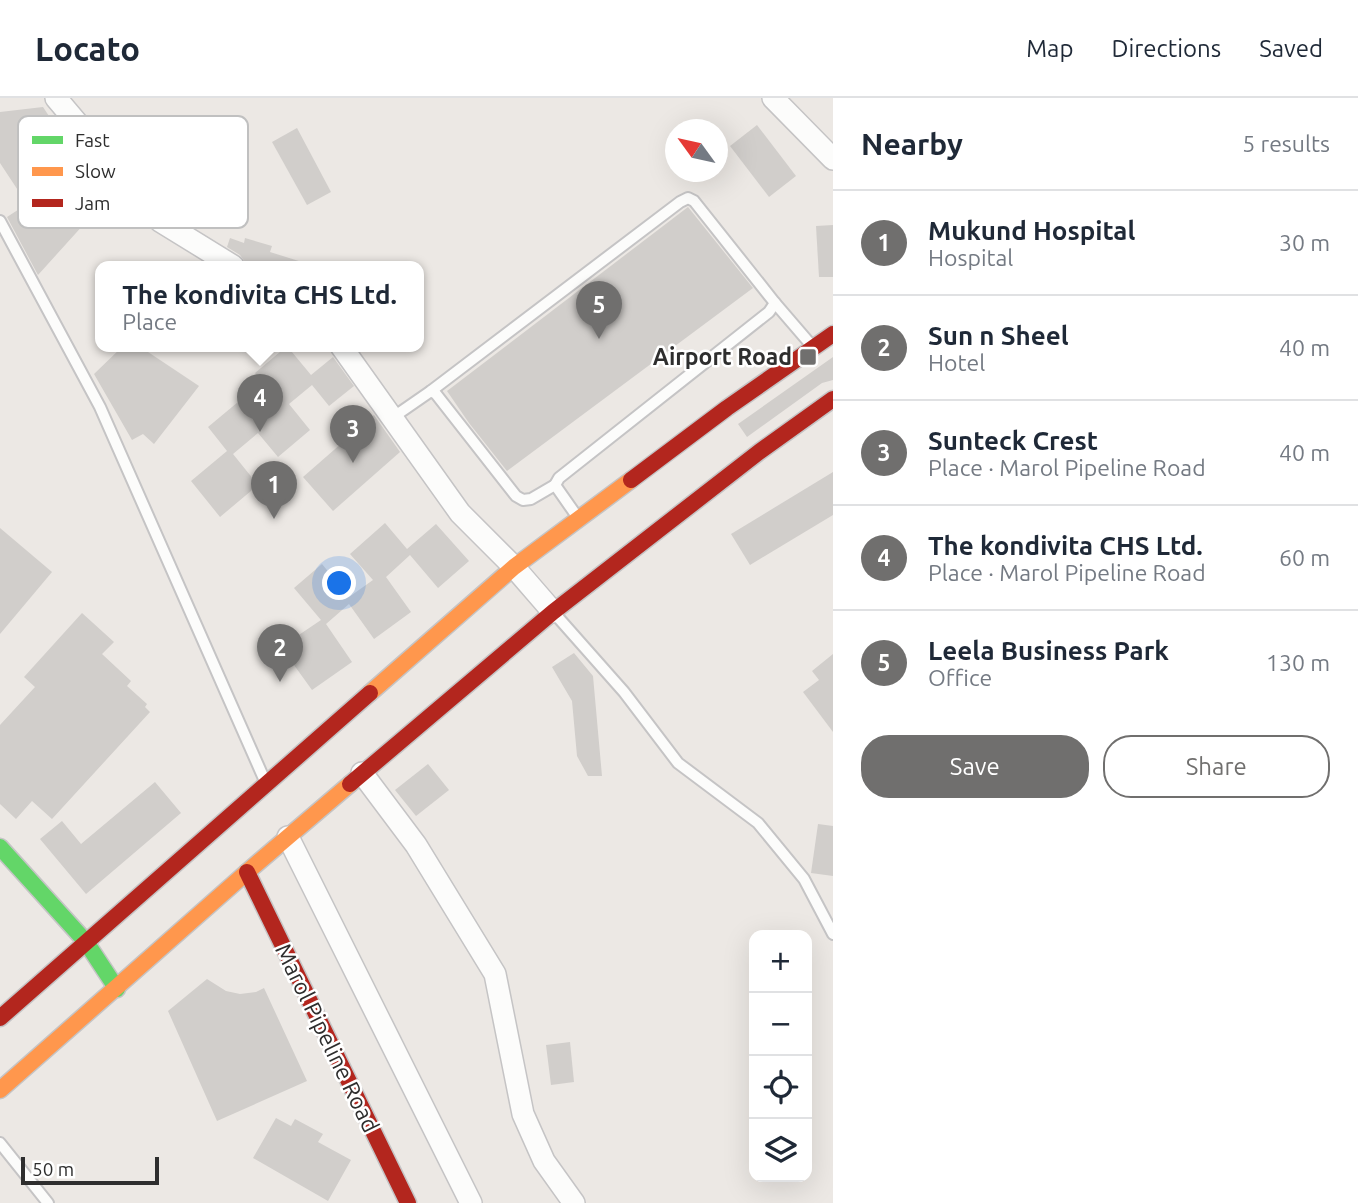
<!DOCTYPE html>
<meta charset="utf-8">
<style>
body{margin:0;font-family:Ubuntu,sans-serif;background:#f6f6f7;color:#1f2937}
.controls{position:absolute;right:21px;bottom:21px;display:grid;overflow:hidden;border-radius:14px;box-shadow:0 7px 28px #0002}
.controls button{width:63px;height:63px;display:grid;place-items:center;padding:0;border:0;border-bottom:2px solid #e0e1e3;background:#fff;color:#1f2937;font:35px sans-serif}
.compass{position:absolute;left:665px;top:21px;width:63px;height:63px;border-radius:50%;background:#fff;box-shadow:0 7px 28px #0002;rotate:303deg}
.scale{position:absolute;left:21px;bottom:18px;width:138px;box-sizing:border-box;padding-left:7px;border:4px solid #2e2e2e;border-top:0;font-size:19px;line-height:24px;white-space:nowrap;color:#2e2e2e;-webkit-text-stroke:5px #fff;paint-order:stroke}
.you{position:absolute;left:340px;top:486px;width:24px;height:24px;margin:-18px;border:5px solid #fff;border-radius:50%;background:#1a73e8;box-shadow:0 0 0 10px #1a73e833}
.badge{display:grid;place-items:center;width:46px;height:46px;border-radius:50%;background:#706f6e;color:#fff;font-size:23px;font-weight:700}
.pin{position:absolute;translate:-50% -58px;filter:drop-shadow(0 2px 4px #0008)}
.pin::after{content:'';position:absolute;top:37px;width:24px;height:21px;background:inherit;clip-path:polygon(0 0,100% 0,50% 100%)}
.popup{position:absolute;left:95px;top:163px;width:329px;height:91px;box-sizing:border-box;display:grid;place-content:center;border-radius:14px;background:#fff;filter:drop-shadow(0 2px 5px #0005);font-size:23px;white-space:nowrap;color:#747a83}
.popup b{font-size:26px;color:#1f2937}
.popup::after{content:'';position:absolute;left:50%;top:100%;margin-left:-14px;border:14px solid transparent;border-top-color:#fff}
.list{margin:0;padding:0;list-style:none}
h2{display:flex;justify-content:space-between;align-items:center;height:91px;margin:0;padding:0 28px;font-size:30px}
h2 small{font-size:23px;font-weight:400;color:#747a83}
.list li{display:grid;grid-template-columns:46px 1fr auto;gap:21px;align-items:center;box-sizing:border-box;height:105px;padding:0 28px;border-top:2px solid #e0e1e3}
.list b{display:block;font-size:26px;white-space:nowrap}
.list p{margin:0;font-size:23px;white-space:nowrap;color:#747a83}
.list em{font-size:23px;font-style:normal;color:#747a83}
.actions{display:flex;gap:14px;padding:21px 28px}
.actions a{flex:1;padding:16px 0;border:2px solid #706f6e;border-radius:28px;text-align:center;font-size:24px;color:#706f6e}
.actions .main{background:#706f6e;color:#fff}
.icon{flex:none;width:38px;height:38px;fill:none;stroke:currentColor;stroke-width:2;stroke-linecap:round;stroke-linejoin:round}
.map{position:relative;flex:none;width:833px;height:1105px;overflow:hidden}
header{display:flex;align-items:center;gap:42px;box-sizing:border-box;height:98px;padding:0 35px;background:#fff;border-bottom:2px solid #e0e1e3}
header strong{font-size:33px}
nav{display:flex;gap:38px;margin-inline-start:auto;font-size:24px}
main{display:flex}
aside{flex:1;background:#fff}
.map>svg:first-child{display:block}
.building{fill:#d1cecb}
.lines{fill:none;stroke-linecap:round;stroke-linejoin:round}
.lane-casing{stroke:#c5c4c5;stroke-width:14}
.street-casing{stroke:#c5c4c5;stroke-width:24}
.fast-casing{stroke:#c5c4c5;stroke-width:19}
.slow-casing{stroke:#c5c4c5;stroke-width:19}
.jam-casing{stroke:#c5c4c5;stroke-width:19}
.lane{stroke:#fcfcfb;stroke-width:10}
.street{stroke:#fcfcfb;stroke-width:21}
.fast{stroke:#63d668;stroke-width:16}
.slow{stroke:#ff974d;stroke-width:16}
.jam{stroke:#b3261e;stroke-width:16}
.poi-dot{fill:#706f6e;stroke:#fff;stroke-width:2.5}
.labels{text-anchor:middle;stroke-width:5;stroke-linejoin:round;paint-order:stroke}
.poi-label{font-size:23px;font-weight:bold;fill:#2e2e2e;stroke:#fff;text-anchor:end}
.street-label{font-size:23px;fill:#2e2e2e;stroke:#fff}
.key{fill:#fff;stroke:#c0c0c0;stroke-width:2}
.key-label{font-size:19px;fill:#2e2e2e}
</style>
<header>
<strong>Locato</strong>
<nav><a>Map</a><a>Directions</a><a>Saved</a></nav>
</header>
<main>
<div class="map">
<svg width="833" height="1105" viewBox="0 0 833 1105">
<rect width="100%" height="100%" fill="#ece8e4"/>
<g class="building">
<path d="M 43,9 L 80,65 L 83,62 L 113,94 L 38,177 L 7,119 L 27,106 L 0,65 L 0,14 Z"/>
<path d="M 757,27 L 796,78 L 769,99 L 730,48 Z"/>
<path d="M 297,30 L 331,94 L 307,107 L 272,44 Z"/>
<path d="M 688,109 L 753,190 L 507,373 L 469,325 L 447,293 Z"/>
<path d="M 833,127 L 833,179 L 819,179 L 816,128 Z"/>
<path d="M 230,140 L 244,145 L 245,140 L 272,148 L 270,154 L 302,164 L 302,168 L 259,168 L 245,164 L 240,157 L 227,149 Z"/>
<path d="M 123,248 L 139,248 L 199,288 L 154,346 L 143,336 L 132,342 L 94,276 Z"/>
<path d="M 287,248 L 311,277 L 333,259 L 354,288 L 329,308 L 312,287 L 289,306 L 310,332 L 278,359 L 258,335 L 233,356 L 258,387 L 220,419 L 191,383 L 227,353 L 208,329 L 238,304 L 258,328 L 281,308 L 255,275 Z"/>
<path d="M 833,259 L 833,282 L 822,285 L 747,339 L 738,326 Z"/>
<path d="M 374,317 L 400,354 L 333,413 L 303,379 Z"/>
<path d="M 833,374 L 833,417 L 750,467 L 731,436 Z"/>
<path d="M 385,425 L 407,451 L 436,426 L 469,463 L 438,490 L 410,457 L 386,479 L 411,514 L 374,541 L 349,506 L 326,526 L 352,564 L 312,592 L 281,549 L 321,522 L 294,490 L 322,466 L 349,499 L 373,482 L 350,456 Z"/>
<path d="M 0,430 L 52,474 L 0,536 Z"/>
<path d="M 82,515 L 114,544 L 102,556 L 131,583 L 127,588 L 147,606 L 145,609 L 150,614 L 52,721 L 32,703 L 16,721 L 0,706 L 0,627 L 35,589 L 24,579 Z"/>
<path d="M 574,555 L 593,578 L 602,678 L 588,678 L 577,658 L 572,603 L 552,569 Z"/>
<path d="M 833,556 L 833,634 L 803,594 L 819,582 L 812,573 Z"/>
<path d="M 428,666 L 449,692 L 416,718 L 395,692 Z"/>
<path d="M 155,684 L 181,715 L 86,796 L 40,741 L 62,723 L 81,746 Z"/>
<path d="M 818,726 L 833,728 L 833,778 L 811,775 Z"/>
<path d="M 207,881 L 226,893 L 240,896 L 256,894 L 264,890 L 307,983 L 217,1023 L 168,913 Z"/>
<path d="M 570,944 L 574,984 L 551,987 L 546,947 Z"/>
<path d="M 276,1020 L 291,1028 L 295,1021 L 323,1036 L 318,1044 L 351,1062 L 328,1103 L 253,1060 Z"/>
</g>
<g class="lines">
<defs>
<g id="lane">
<path d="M 0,123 L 100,309 L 265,683"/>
<path d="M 431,293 L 436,296 L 516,398 L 523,402 L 531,401 L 555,387"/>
<path d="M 392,320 L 431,293 L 680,104 L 688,100 L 694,103 L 775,205"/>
<path d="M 576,417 L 555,387 L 559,380 L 769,214 L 775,205 L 812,248"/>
<path d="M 555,516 L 624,594 L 678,665 L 758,725 L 804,781 L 833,836"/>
<path d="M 0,1045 L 48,1105"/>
</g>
<g id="street">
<path d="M 56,0 L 160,123 L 233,168"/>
<path d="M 773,0 L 833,61"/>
<path d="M 341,248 L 460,415 L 514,469 L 553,514"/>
<path d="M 362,675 L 416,747 L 495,876 L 523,1016 L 544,1063 L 574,1105"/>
<path d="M 288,739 L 471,1105"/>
</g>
<path id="fast" d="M 0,749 L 86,844 L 117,891"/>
<g id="slow">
<path d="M 370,595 L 514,469 L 631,382"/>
<path d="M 0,992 L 247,774 L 350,686"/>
</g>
<g id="jam">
<path d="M 631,382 L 727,310 L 833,236"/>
<path d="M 350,686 L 553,514 L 759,354 L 833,301"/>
<path d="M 247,774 L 408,1105"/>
<path d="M 0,920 L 370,595"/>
</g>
</defs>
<use href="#lane" class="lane-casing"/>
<use href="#street" class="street-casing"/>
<use href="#fast" class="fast-casing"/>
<use href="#slow" class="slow-casing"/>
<use href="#jam" class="jam-casing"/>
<use href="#lane" class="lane"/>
<use href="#street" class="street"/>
<use href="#fast" class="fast"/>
<use href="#slow" class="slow"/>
<use href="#jam" class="jam"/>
</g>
<rect class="poi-dot" x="799" y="250" width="18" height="18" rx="3.5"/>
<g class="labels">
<g class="poi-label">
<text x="792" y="267">Airport Road</text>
</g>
<g class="street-label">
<text transform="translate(327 940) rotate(64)" y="8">Marol Pipeline Road</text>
</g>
</g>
<rect x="18" y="18" width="230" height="112" rx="10" class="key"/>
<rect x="32" y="38" width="31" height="8" fill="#63d668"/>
<rect x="32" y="69" width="31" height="9" fill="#ff974d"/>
<rect x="32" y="101" width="31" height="8" fill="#b3261e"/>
<g class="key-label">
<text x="75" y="49">Fast</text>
<text x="75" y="80">Slow</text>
<text x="75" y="112">Jam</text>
</g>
</svg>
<div class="controls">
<button>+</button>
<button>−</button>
<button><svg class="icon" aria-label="locate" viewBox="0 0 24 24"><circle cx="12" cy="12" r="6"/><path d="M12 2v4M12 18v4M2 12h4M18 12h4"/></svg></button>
<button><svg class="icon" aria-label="layers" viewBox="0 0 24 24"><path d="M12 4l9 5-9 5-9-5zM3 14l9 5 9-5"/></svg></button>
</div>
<svg class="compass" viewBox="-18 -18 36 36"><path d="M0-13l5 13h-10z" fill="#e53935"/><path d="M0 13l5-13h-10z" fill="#747a83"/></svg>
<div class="scale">50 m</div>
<div class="you"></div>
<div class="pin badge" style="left:274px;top:421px">1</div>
<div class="pin badge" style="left:280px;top:584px">2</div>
<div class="pin badge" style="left:353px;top:365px">3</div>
<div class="pin badge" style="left:260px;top:334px">4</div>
<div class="popup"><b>The kondivita CHS Ltd.</b>Place</div>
<div class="pin badge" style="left:599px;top:241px">5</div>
</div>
<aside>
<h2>Nearby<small>5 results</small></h2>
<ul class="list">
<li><span class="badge">1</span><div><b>Mukund Hospital</b><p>Hospital</p></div><em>30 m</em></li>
<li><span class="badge">2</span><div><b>Sun n Sheel</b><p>Hotel</p></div><em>40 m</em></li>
<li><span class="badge">3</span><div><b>Sunteck Crest</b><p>Place · Marol Pipeline Road</p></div><em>40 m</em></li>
<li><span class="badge">4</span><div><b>The kondivita CHS Ltd.</b><p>Place · Marol Pipeline Road</p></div><em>60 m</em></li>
<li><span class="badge">5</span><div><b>Leela Business Park</b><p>Office</p></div><em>130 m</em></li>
</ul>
<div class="actions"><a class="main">Save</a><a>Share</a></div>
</aside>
</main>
